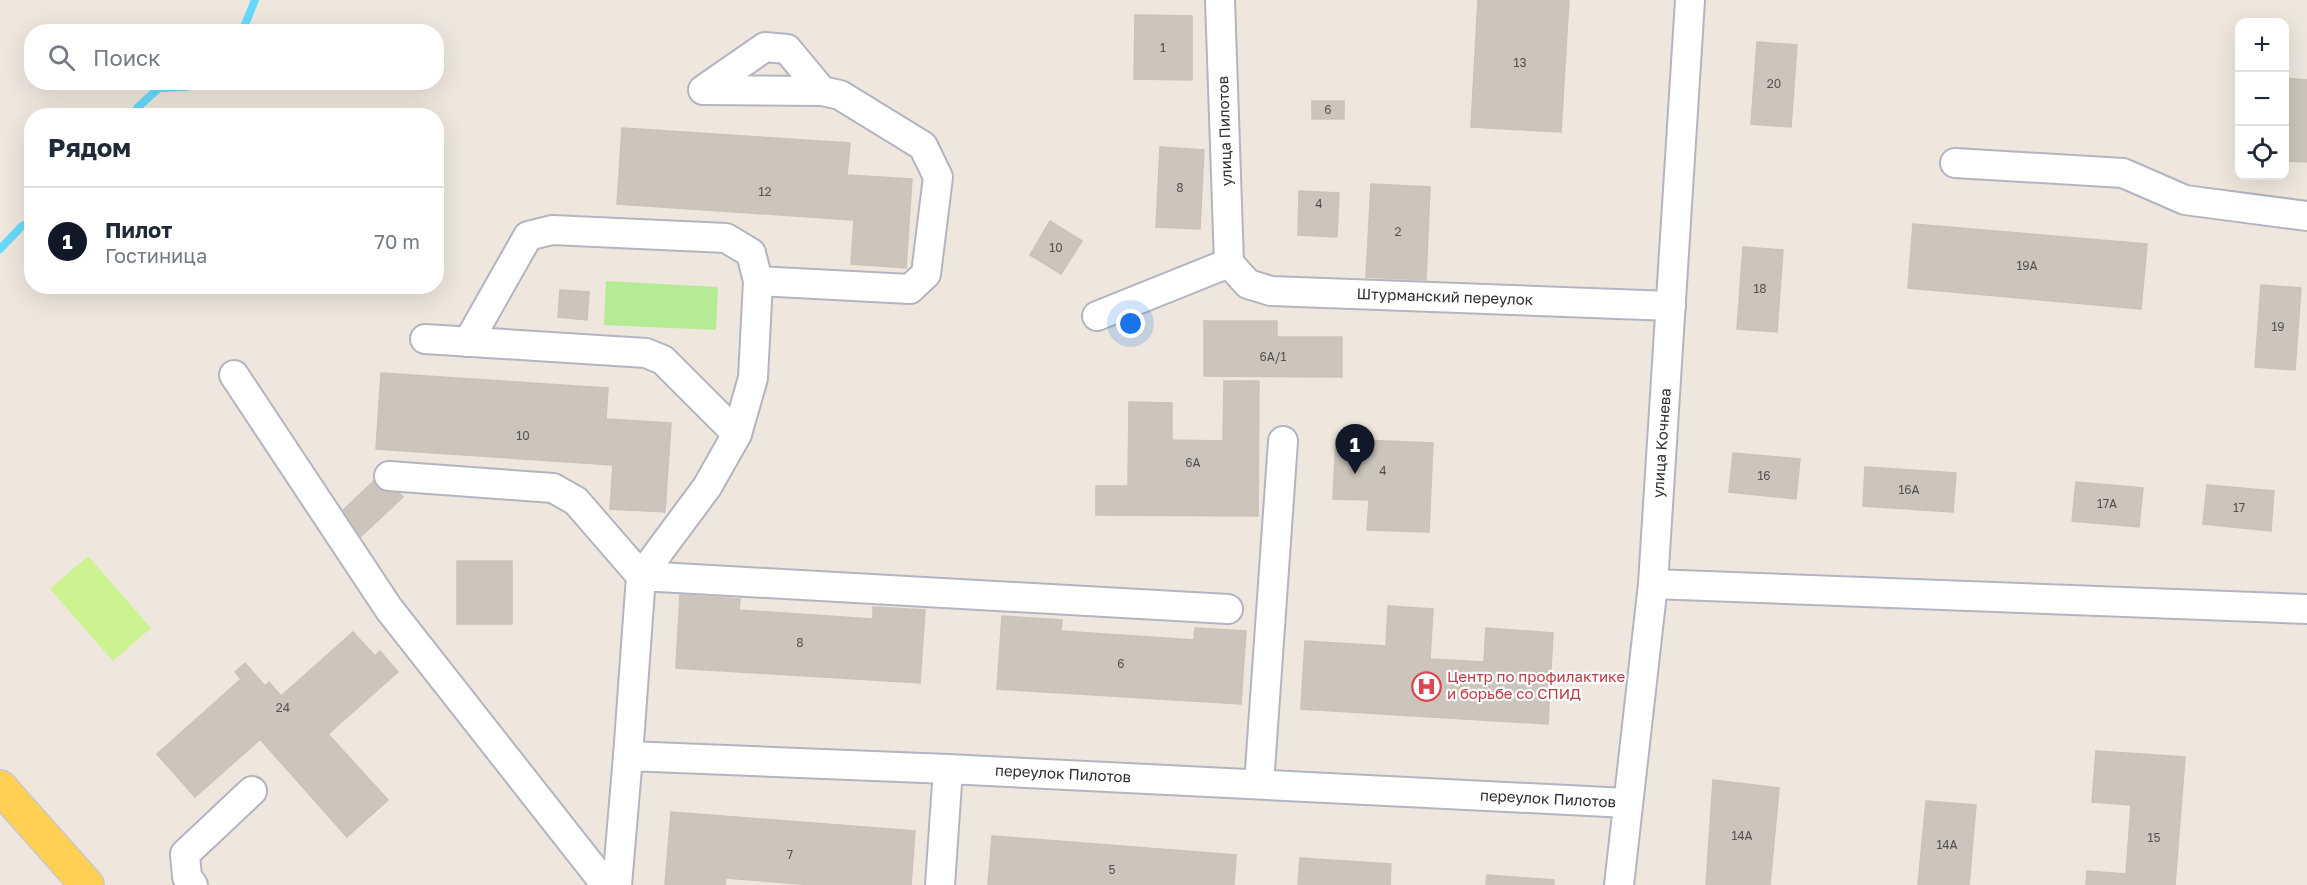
<!DOCTYPE html>
<html lang="ru">
<meta charset="utf-8">
<style>
body{margin:0;font-family:"Golos Text",sans-serif;background:#f6f6f7;color:#1f2937}
.controls{position:absolute;right:18px;top:18px;display:grid;overflow:hidden;border-radius:12px;box-shadow:0 6px 24px #0002}
.controls button{width:54px;height:54px;display:grid;place-items:center;padding:0;border:0;border-bottom:2px solid #e0e1e3;background:#fff;color:#1f2937;font:30px sans-serif}
.you{position:absolute;left:1131px;top:324px;width:21px;height:21px;margin:-15px;border:4px solid #fff;border-radius:50%;background:#1a73e8;box-shadow:0 0 0 9px #1a73e833}
.badge{display:grid;place-items:center;width:39px;height:39px;border-radius:50%;background:#111827;color:#fff;font-size:20px;font-weight:700}
.pin{position:absolute;translate:-50% -50px;filter:drop-shadow(0 2px 3px #0008)}
.pin::after{content:'';position:absolute;top:32px;width:21px;height:18px;background:inherit;clip-path:polygon(0 0,100% 0,50% 100%)}
.list{margin:0;padding:0;list-style:none}
h2{display:flex;justify-content:space-between;align-items:center;height:78px;margin:0;padding:0 24px;font-size:26px}
h2 small{font-size:20px;font-weight:400;color:#747a83}
.list li{display:grid;grid-template-columns:39px 1fr auto;gap:18px;align-items:center;box-sizing:border-box;height:108px;padding:0 24px;border-top:2px solid #e0e1e3}
.list b{display:block;font-size:22px;white-space:nowrap}
.list p{margin:0;font-size:20px;white-space:nowrap;color:#747a83}
.list em{font-size:20px;font-style:normal;color:#747a83}
.icon{flex:none;width:33px;height:33px;fill:none;stroke:currentColor;stroke-width:2;stroke-linecap:round;stroke-linejoin:round}
.map{position:relative;flex:none;width:2307px;height:885px;overflow:hidden}
.search{position:absolute;background:#fff;box-shadow:0 6px 24px #0002;left:24px;top:24px;width:420px;height:66px;display:flex;align-items:center;gap:15px;box-sizing:border-box;padding:0 21px;border-radius:24px;color:#747a83;font-size:22px}
.panel{position:absolute;background:#fff;box-shadow:0 6px 24px #0002;left:24px;top:108px;width:420px;height:186px;border-radius:24px}
.map>svg:first-child{display:block}
.green{fill:#b6eb95}
.pitch{fill:#cdf390}
.lines{fill:none;stroke-linecap:round;stroke-linejoin:round}
.stream{stroke:#67dafb;stroke-width:8}
.building{fill:#cbc5bc;stroke:#cbc3b7;stroke-width:1.5}
.minor-casing{stroke:#b2b5c1;stroke-width:32}
.major-casing{stroke:#c8c8c8;stroke-width:36}
.minor{stroke:#fff;stroke-width:28}
.major{stroke:#ffd053;stroke-width:33}
.labels{text-anchor:middle;stroke-width:4.5;stroke-linejoin:round;paint-order:stroke}
.number-label{font-size:12px;fill:#545351}
.street-label{font-size:15px;fill:#2d2d2d;stroke:#fff}
.health-label{font-size:15px;fill:#be3a42;stroke:#fff;text-anchor:start}
</style>
<div class="map">
<svg width="2307" height="885" viewBox="0 0 2307 885">
<rect width="100%" height="100%" fill="#efe7de"/>
<path class="green" d="M 606,281 L 718,287 L 716,330 L 604,325 Z"/>
<path class="pitch" d="M 88,556 L 151,628 L 113,661 L 50,589 Z"/>
<g class="lines">
<g class="stream">
<path d="M 242,32 L 255,0"/>
<path d="M 135,116 L 137,108 L 159,88 L 187,87 L 194,82"/>
<path d="M 0,249 L 22,226 L 32,221"/>
</g>
</g>
<g class="building">
<path d="M 1478,0 L 1569,0 L 1561,132 L 1471,127 Z"/>
<path d="M 1135,15 L 1192,16 L 1192,80 L 1134,79 Z"/>
<path d="M 1757,42 L 1797,45 L 1791,127 L 1751,124 Z"/>
<path d="M 2284,78 L 2307,80 L 2307,162 L 2284,161 Z"/>
<rect x="1312" y="101" width="32" height="18"/>
<path d="M 622,128 L 850,143 L 847,175 L 912,179 L 906,268 L 851,264 L 854,220 L 617,204 Z"/>
<path d="M 1160,147 L 1204,150 L 1200,229 L 1156,227 Z"/>
<path d="M 1371,184 L 1430,187 L 1426,280 L 1366,277 Z"/>
<path d="M 1299,191 L 1339,193 L 1337,237 L 1298,235 Z"/>
<path d="M 1050,221 L 1082,241 L 1061,274 L 1030,255 Z"/>
<path d="M 1913,224 L 2147,244 L 2141,309 L 1908,288 Z"/>
<path d="M 1743,247 L 1783,250 L 1777,332 L 1737,329 Z"/>
<path d="M 2261,285 L 2301,288 L 2295,370 L 2255,367 Z"/>
<path d="M 560,290 L 589,292 L 587,320 L 558,317 Z"/>
<path d="M 1204,321 L 1277,321 L 1277,337 L 1342,337 L 1342,377 L 1204,376 Z"/>
<path d="M 381,373 L 608,388 L 606,419 L 671,423 L 665,512 L 610,509 L 613,465 L 376,449 Z"/>
<path d="M 1224,381 L 1259,381 L 1258,516 L 1096,515 L 1096,486 L 1128,486 L 1129,402 L 1172,403 L 1172,440 L 1223,441 Z"/>
<path d="M 1336,439 L 1433,443 L 1429,532 L 1367,530 L 1369,500 L 1333,499 Z"/>
<path d="M 1733,453 L 1800,459 L 1796,499 L 1729,492 Z"/>
<path d="M 1865,467 L 1956,473 L 1953,512 L 1863,506 Z"/>
<path d="M 381,474 L 403,497 L 358,539 L 337,516 Z"/>
<path d="M 2076,482 L 2143,488 L 2139,527 L 2072,521 Z"/>
<path d="M 2207,485 L 2274,491 L 2271,531 L 2203,524 Z"/>
<rect x="457" y="561" width="55" height="63"/>
<path d="M 680,595 L 740,599 L 739,610 L 873,619 L 873,607 L 925,610 L 920,683 L 676,668 Z"/>
<path d="M 1388,606 L 1433,609 L 1430,659 L 1484,662 L 1486,628 L 1553,633 L 1548,724 L 1301,709 L 1305,641 L 1386,646 Z"/>
<path d="M 1002,616 L 1062,620 L 1061,631 L 1194,640 L 1195,628 L 1246,631 L 1241,704 L 997,689 Z"/>
<path d="M 353,632 L 375,656 L 380,651 L 398,672 L 309,751 L 282,720 L 195,797 L 157,754 L 241,679 L 235,672 L 245,663 L 265,686 L 269,682 L 281,696 Z"/>
<path d="M 282,720 L 309,751 L 328,734 L 388,800 L 347,837 L 260,739 Z"/>
<path d="M 2096,751 L 2185,757 L 2175,885 L 2086,885 L 2087,871 L 2126,874 L 2131,805 L 2092,802 Z"/>
<path d="M 1713,780 L 1779,788 L 1770,885 L 1706,885 Z"/>
<path d="M 1926,801 L 1976,805 L 1969,885 L 1918,885 Z"/>
<path d="M 671,812 L 915,831 L 911,885 L 813,885 L 726,878 L 725,885 L 665,885 Z"/>
<path d="M 992,836 L 1236,855 L 1234,885 L 988,885 Z"/>
<path d="M 1300,858 L 1391,864 L 1390,885 L 1298,885 Z"/>
<path d="M 1487,875 L 1554,880 L 1554,885 L 1486,885 Z"/>
</g>
<g class="lines">
<defs>
<g id="minor">
<path d="M 1220,0 L 1229,263"/>
<path d="M 1955,163 L 2123,173 L 2185,200 L 2307,216"/>
<path d="M 1229,263 L 1248,284 L 1271,291 L 1671,306"/>
<path d="M 758,281 L 910,289 L 926,274 L 938,177 L 923,146 L 840,95 L 822,91 L 703,90 L 765,47 L 787,49 L 822,91"/>
<path d="M 1097,316 L 1229,263"/>
<path d="M 425,339 L 646,353 L 663,360 L 737,434"/>
<path d="M 234,375 L 389,609 L 606,885"/>
<path d="M 389,476 L 553,488 L 576,501 L 641,576 L 707,487 L 737,434 L 753,378 L 758,281 L 751,253 L 726,238 L 552,230 L 528,236 L 468,342"/>
<path d="M 1653,584 L 2307,609"/>
<path d="M 628,756 L 641,576 L 1228,609"/>
<path d="M 1259,784 L 1283,441"/>
<path d="M 193,885 L 187,877 L 185,854 L 252,791"/>
<path d="M 617,885 L 628,756 L 948,769 L 1627,803"/>
<path d="M 940,885 L 948,769"/>
<path d="M 1619,885 L 1653,584 L 1690,0"/>
</g>
<path id="major" d="M 0,787 L 87,885"/>
</defs>
<use href="#minor" class="minor-casing"/>
<use href="#major" class="major-casing"/>
<use href="#minor" class="minor"/>
<use href="#major" class="major"/>
</g>
<defs>
<symbol id="hospital-ring" viewBox="-11 -11 22 22"><circle r="9.5" fill="#fff" stroke="#e0444e" stroke-width="1.5"/><path d="M-5-5h3v3.5h4V-5h3V5h-3V1.5h-4V5h-3Z" fill="#e0444e"/></symbol>
</defs>
<g fill-rule="evenodd">
<use href="#hospital-ring" x="1410" y="670" width="33" height="33"/>
</g>
<g class="labels">
<g class="number-label">
<text x="1163" y="52">1</text>
<text x="1520" y="67">13</text>
<text x="1774" y="88">20</text>
<text x="1328" y="114">6</text>
<text x="1180" y="192">8</text>
<text x="765" y="196">12</text>
<text x="1319" y="208">4</text>
<text x="1398" y="236">2</text>
<text x="1056" y="252">10</text>
<text x="2027" y="270">19А</text>
<text x="1760" y="293">18</text>
<text x="2278" y="331">19</text>
<text x="1273" y="361">6А/1</text>
<text x="523" y="440">10</text>
<text x="1193" y="467">6А</text>
<text x="1383" y="475">4</text>
<text x="1764" y="480">16</text>
<text x="1909" y="494">16А</text>
<text x="2107" y="508">17А</text>
<text x="2239" y="512">17</text>
<text x="800" y="647">8</text>
<text x="1121" y="668">6</text>
<text x="283" y="712">24</text>
<text x="1742" y="840">14А</text>
<text x="2154" y="842">15</text>
<text x="1947" y="849">14А</text>
<text x="790" y="859">7</text>
<text x="1112" y="874">5</text>
</g>
<g class="street-label">
<text transform="translate(1225 131) rotate(-92)" y="5">улица Пилотов</text>
<text transform="translate(1445 297) rotate(2)" y="5">Штурманский переулок</text>
<text transform="translate(1662 443) rotate(-86)" y="5">улица Кочнева</text>
<text transform="translate(1063 774) rotate(3)" y="5">переулок Пилотов</text>
<text transform="translate(1548 799) rotate(3)" y="5">переулок Пилотов</text>
</g>
<g class="health-label">
<text x="1447" y="682">Центр по профилактике<tspan x="1447" dy="17">и борьбе со СПИД</tspan></text>
</g>
</g>
</svg>
<div class="controls">
<button>+</button>
<button>−</button>
<button><svg class="icon" aria-label="locate" viewBox="0 0 24 24"><circle cx="12" cy="12" r="6"/><path d="M12 2v4M12 18v4M2 12h4M18 12h4"/></svg></button>
</div>
<div class="you"></div>
<div class="pin badge" style="left:1355px;top:474px">1</div>
<div class="search"><svg class="icon" aria-label="search" viewBox="0 0 24 24"><circle cx="10" cy="10" r="6"/><path d="M15 15l6 6"/></svg>Поиск</div>
<section class="panel">
<h2>Рядом<small></small></h2>
<ul class="list">
<li><span class="badge">1</span><div><b>Пилот</b><p>Гостиница</p></div><em>70 m</em></li>
</ul>
</section>
</div>
